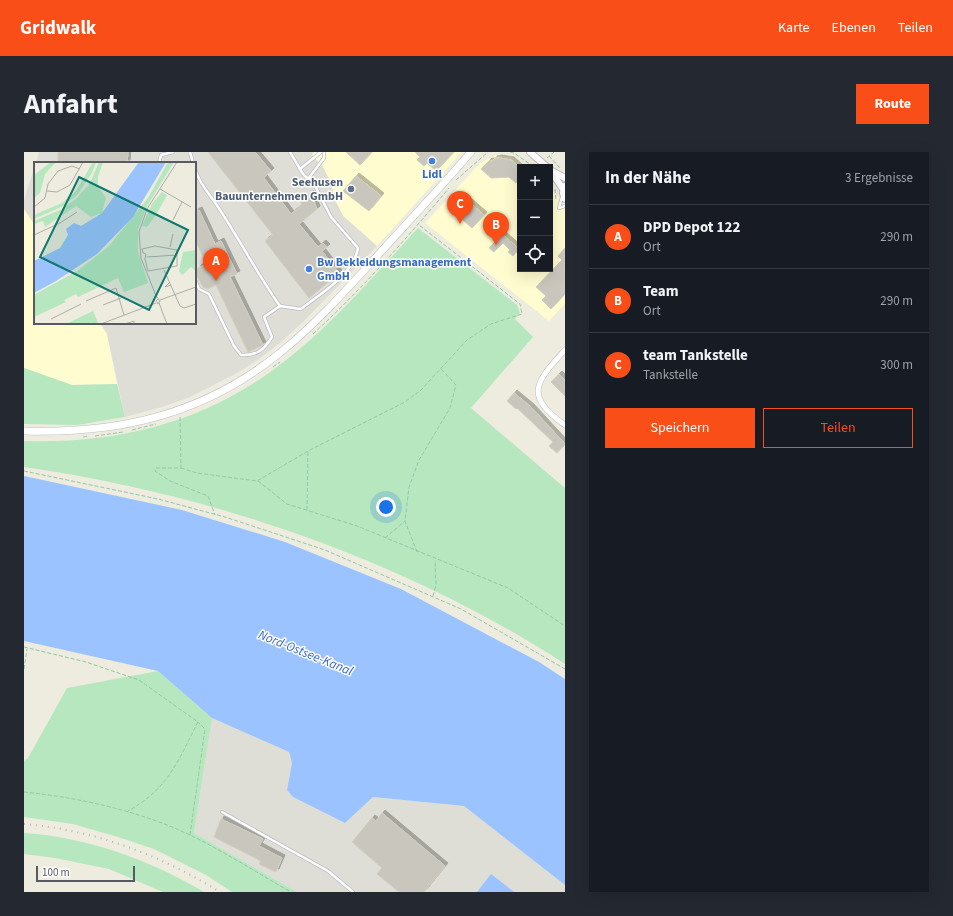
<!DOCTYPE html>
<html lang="de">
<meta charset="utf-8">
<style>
body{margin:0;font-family:"Source Sans 3",sans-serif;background:#242831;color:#f1f3f6}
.controls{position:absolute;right:12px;top:12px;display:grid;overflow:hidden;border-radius:0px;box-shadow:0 4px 16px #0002}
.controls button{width:36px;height:36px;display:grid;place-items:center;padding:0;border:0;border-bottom:1px solid #363941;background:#171b24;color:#f1f3f6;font:20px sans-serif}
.scale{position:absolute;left:12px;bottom:10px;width:99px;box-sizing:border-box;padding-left:4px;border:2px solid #575a61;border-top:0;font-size:11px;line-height:14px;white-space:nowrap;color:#575a61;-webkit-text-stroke:3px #fff;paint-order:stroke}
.you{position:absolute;left:362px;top:355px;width:14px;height:14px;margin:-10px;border:3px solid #fff;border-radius:50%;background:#1a73e8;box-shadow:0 0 0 6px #1a73e833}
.badge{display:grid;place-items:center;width:26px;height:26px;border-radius:50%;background:#f94e17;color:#fff;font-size:13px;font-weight:700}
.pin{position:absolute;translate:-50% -33px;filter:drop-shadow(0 1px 2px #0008)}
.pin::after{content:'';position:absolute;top:21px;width:14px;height:12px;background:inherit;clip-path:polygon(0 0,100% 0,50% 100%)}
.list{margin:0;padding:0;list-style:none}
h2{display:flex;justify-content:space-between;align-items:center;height:52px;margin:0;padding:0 16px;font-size:17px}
h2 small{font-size:13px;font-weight:400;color:#9ea1a6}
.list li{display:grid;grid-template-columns:26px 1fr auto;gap:12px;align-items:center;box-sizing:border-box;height:64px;padding:0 16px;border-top:1px solid #363941}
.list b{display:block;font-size:15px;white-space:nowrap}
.list p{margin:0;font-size:13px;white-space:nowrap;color:#9ea1a6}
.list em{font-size:13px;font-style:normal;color:#9ea1a6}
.actions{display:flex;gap:8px;padding:12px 16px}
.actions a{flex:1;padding:9px 0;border:1px solid #f94e17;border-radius:0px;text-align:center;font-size:14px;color:#f94e17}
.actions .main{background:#f94e17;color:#fff}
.icon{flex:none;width:22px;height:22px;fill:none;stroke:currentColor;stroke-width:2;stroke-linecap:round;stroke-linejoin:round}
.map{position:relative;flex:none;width:541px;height:740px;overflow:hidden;border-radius:0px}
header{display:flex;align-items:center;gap:24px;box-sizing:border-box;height:56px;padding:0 20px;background:#f94e17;color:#fff}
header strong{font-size:19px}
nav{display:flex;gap:22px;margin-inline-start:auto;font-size:14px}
.intro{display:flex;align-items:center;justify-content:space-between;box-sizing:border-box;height:96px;padding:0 24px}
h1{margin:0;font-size:28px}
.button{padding:10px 18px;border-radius:0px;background:#f94e17;color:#fff;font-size:14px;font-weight:700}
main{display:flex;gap:24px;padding:0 24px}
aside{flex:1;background:#171b24;border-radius:0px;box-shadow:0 4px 16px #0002}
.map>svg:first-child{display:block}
.commercial{fill:#fffcd0}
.industrial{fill:#dfded6}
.green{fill:#b7e7bf}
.water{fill:#9bc3ff}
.building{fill:#c9c7bd;stroke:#d1cebc;filter:url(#shadow)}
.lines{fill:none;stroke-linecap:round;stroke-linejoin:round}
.service-casing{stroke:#bbbdc4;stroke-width:4}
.minor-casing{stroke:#bbbdc4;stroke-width:6}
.tertiary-casing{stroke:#bbbdc4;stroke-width:8}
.secondary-casing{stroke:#bbbdc6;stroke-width:8}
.path{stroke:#90c8a9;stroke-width:1;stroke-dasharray:4 2;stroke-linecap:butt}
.service{stroke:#fff;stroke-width:2.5}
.minor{stroke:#fff;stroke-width:5}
.tertiary{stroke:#fff;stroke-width:6}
.secondary{stroke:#fff;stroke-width:7}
.rail{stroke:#b5b6b6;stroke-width:2;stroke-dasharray:1 5;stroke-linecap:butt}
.shop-dot{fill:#3f7fe0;stroke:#fff;stroke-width:1.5}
.service-dot{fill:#5c6f8a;stroke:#fff;stroke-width:1.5}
.labels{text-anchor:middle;stroke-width:3;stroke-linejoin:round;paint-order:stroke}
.shop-label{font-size:12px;font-weight:bold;fill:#366cbe;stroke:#fff}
.service-label{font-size:12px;font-weight:bold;fill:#4e5e75;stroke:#fff;text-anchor:end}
.water-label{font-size:13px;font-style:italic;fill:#3465cd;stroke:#fff}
.inset-road{fill:none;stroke:#acaea8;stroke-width:1}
.view{fill:#0f766e;fill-opacity:0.15;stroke:#0f766e;stroke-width:2}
.inset-edge{fill:none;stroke:#575a61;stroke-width:2}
</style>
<header>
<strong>Gridwalk</strong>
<nav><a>Karte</a><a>Ebenen</a><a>Teilen</a></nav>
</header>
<div class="intro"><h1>Anfahrt</h1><a class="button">Route</a></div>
<main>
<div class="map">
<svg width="541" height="740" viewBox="0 0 541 740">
<defs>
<filter id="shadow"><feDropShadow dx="3" dy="-3" stdDeviation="0" flood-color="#0004"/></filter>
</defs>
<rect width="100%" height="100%" fill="#edecde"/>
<g class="commercial">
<path d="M 290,0 L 438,0 L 353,94 L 319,64 L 312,50 L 306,29 L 299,15 L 287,3 Z"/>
<path d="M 472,3 L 488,5 L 502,15 L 496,15 L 496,117 L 526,117 L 526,37 L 541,51 L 541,152 L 525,169 L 401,71 L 456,11 Z"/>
<path d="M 0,57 L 11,73 L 11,171 L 76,171 L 83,182 L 93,232 L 48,233 L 0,216 Z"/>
</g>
<g class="industrial">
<path d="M 15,0 L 290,0 L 288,3 L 299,15 L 306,29 L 312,50 L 319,64 L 353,94 L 280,169 L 257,190 L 235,207 L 213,221 L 166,245 L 138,255 L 101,265 L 83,182 L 76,171 L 171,171 L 171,11 L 12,11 Z"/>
<path d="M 11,13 L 11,73 L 0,57 L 0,48 Z"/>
<path d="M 188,566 L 265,600 L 268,611 L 263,638 L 269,645 L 321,671 L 349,645 L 440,654 L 541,733 L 541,740 L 273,740 L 170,681 Z"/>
</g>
<g class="green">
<path d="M 394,76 L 493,153 L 496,161 L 491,167 L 509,185 L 447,256 L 541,336 L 541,512 C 381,408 188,342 0,315 L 0,289 C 90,292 176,272 249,218 C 304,178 348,126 394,76 Z"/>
<path d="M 0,216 L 48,233 L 93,232 L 101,265 L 53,273 L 0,272 Z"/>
<path d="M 134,519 L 188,566 L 170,681 L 273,740 L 208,740 L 182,723 L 130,697 L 94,685 L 49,672 L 0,665 L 0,609 L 4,606 L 43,536 Z"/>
<path d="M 0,681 C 63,685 126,708 180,740 L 139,740 L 85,717 L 31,706 L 0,702 Z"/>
</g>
<g class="water">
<path d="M 0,324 L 158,358 L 261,390 L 377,437 L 515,510 L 541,527 L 541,733 L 440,654 L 349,645 L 321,671 L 269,645 L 263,638 L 268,611 L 265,600 L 188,566 L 134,519 L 0,489 Z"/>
<path d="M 467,722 L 490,740 L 453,740 Z"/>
</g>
<g class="building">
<path d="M 34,0 L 104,0 L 103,11 L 34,11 Z"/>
<path d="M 184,0 L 231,0 L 247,19 L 240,26 L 267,62 L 278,53 L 277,50 L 287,41 L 293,57 L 275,72 L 294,95 L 299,91 L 303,95 L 298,99 L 315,121 L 285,146 L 241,89 L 249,83 Z"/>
<path d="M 322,0 L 348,0 L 336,13 Z"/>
<path d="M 391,0 L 430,0 L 412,19 L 403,11 L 400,14 L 393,8 L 396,5 Z"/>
<path d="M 475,6 L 487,8 L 496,16 L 496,27 L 492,31 L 485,25 L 467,26 L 457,17 L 465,9 L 470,9 L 470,7 Z"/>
<path d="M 332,24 L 357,44 L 345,59 L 319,39 Z"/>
<path d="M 445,50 L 460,63 L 448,76 L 433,63 Z"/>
<path d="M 175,58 L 191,92 L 197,89 L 213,122 L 206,125 L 239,193 L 224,200 L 192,133 L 184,137 L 179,135 L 172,122 L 174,116 L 183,112 L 171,88 L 171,60 Z"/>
<path d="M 479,83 L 495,97 L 489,104 L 484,100 L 486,98 L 479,91 L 470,100 L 465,96 Z"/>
<path d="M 541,96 L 541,142 L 527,157 L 518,148 L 522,144 L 512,135 L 538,108 L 534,104 Z"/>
<path d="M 535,222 L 541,228 L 541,244 L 527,230 Z"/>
<path d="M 490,241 L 507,255 L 541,292 L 533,301 L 525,294 L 529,290 L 493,256 L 492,257 L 483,249 Z"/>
<path d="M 358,661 L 421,714 L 400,740 L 375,740 L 353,722 L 358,716 L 328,690 L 348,666 L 352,669 Z"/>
<path d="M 197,667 L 239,687 L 235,694 L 258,706 L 252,720 L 235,712 L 237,709 L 190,685 Z"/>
</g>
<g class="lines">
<defs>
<g id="service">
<path d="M 166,0 L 169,11"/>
<path d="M 135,11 L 137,3 L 149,0"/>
<path d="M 171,17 C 175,32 188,45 196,58 C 217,90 234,123 256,154"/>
<path d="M 276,17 L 297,0"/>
<path d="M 284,27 L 300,6 L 300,0"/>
<path d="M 538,45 L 535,56 L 541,54"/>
<path d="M 171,128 L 175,137 L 185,142 L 210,194 L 217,203 C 232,204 240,198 248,185 L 240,165 L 256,154 L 277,157 C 297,141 329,123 334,96 L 307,65 L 291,34 L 279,22 L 266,0"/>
<path d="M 198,660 L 304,719 L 329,740"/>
</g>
<path id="minor" d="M 541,198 C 512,230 499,243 541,273"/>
<g id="tertiary">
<path d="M 506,0 L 523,15"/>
<path d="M 526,18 L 539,37"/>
<path d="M 528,19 L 541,26"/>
<path d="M 540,34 L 539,41 L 541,47"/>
</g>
<path id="secondary" d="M 0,279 C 96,282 181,262 257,200 C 293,171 323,137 354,103 C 385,69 417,35 447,0"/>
</defs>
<use href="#service" class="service-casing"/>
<use href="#minor" class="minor-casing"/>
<use href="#tertiary" class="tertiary-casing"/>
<use href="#secondary" class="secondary-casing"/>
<g class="path">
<path d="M 486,0 L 490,1 L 510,15"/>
<path d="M 525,4 L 537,17"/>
<path d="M 523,6 L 530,0"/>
<path d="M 432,28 L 464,0"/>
<path d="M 531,37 L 532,49"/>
<path d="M 289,182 C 338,137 382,87 425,36"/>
<path d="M 249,215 L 256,210"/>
<path d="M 156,265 L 157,316 L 132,316 L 131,319 L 146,329 L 184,344 L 191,363"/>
<path d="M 108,278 L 132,272"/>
<path d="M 71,284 L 99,280"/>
<path d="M 59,285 L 65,284"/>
<path d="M 157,316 L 173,321 L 233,329 L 284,299 L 381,250 L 397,238 L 443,188 L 467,172 L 498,162 L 496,152 L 395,73"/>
<path d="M 0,319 L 134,347 L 201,365 L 301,398 L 437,457 L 541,517"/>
<path d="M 234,329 L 263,352 L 333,374 L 484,436 L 541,474"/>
<path d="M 283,358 L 284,299"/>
<path d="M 361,386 L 381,369"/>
<path d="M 393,400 L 381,369 L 385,335 L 395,308 L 426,256 L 432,233 L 417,217"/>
<path d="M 409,444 L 412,433 L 411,408"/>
<path d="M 0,495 L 62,510 L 115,528 L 174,570 C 154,609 144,637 104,659"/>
<path d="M 0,517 L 3,497"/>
<path d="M 0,640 C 48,645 97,655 143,673 C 186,690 226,717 267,740"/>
<path d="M 166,683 L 181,577 L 174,570"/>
</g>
<use href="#service" class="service"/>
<use href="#minor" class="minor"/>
<use href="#tertiary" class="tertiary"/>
<use href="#secondary" class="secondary"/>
<path class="rail" d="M 0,672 C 71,678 136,703 196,740"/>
</g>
<g class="shop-dot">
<circle cx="408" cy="9" r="4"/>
<circle cx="285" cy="117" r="4"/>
</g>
<circle class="service-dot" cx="327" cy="37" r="4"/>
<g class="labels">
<g class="shop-label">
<text x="408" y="26">Lidl</text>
<text x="293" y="114" text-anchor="start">Bw Bekleidungsmanagement<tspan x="293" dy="14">GmbH</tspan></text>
</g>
<g class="service-label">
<text x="319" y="34">Seehusen<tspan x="319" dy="14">Bauunternehmen GmbH</tspan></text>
</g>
<g class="water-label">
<text transform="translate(282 500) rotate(22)" y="5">Nord-Ostsee-Kanal</text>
</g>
</g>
<g transform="translate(10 10)">
<rect width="162" height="162" fill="#edecde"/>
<path d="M 17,0 L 22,0 L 11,12 L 6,31 L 0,36 L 0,13 ZM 59,0 L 62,0 L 58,11 L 44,32 L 29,44 L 0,57 L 0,53 L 28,41 L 42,29 ZM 65,0 L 69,0 L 64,15 L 64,25 L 72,36 L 68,51 L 57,55 L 42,44 L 11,65 L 9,59 L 0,62 L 0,59 L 26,48 L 42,37 L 56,21 ZM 134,0 L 140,0 L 112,46 L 104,68 L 104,89 L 114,121 L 90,130 L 84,116 L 44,135 L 42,132 L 30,138 L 32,140 L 0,155 L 0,133 L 43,109 L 75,84 L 114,36 ZM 128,30 L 133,33 L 122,53 L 113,65 L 108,64 L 118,42 ZM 162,88 L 162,109 L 157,105 L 148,113 L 145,109 L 149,90 ZM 59,149 L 64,161 L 58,162 L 57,160 L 55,162 L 32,162 Z" fill="#b7e7bf"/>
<path d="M 105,0 L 132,0 L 99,55 L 63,92 L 22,119 L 0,131 L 0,99 L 26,86 L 34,73 L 32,67 L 40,61 L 47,64 L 68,51 Z" fill="#9bc3ff"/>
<path class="inset-road" d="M 126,27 L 157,45M 13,29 L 23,30 L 36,23 L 49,0M 0,45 L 11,36 L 14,22 L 24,9 L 38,4 L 46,7M 139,58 L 148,40M 0,73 L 26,61 L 43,50M 121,84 L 143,88 L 143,104 L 114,109 L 111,97 L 112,92 L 109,91 L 108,87 ZM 136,85 L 139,72M 113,95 L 143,93M 130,108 L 146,144 L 150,146 L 162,142M 136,120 L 131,125 L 137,123M 124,137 L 122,139 L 124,142 L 126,139 L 122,134 L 107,96 L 105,70 L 113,47 L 143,0M 126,138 L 162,125M 52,139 L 82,126 L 90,153M 125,141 L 133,162M 69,143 L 87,136M 17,157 L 47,142M 67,162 L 122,141M 91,162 L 100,159 L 100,162"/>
<path class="view" d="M 45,15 L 154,68 L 115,148 L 6,95 Z"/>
<rect width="162" height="162" class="inset-edge"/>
</g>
</svg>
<div class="controls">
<button>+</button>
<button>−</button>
<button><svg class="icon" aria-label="locate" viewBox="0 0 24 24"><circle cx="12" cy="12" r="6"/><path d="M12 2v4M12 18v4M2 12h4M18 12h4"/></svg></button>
</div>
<div class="scale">100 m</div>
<div class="you"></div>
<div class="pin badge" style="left:192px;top:129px">A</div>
<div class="pin badge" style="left:472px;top:93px">B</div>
<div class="pin badge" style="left:436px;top:72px">C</div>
</div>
<aside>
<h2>In der Nähe<small>3 Ergebnisse</small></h2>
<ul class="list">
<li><span class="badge">A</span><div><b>DPD Depot 122</b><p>Ort</p></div><em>290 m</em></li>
<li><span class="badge">B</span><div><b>Team</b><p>Ort</p></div><em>290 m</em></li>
<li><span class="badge">C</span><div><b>team Tankstelle</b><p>Tankstelle</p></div><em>300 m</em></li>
</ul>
<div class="actions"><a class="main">Speichern</a><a>Teilen</a></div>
</aside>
</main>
